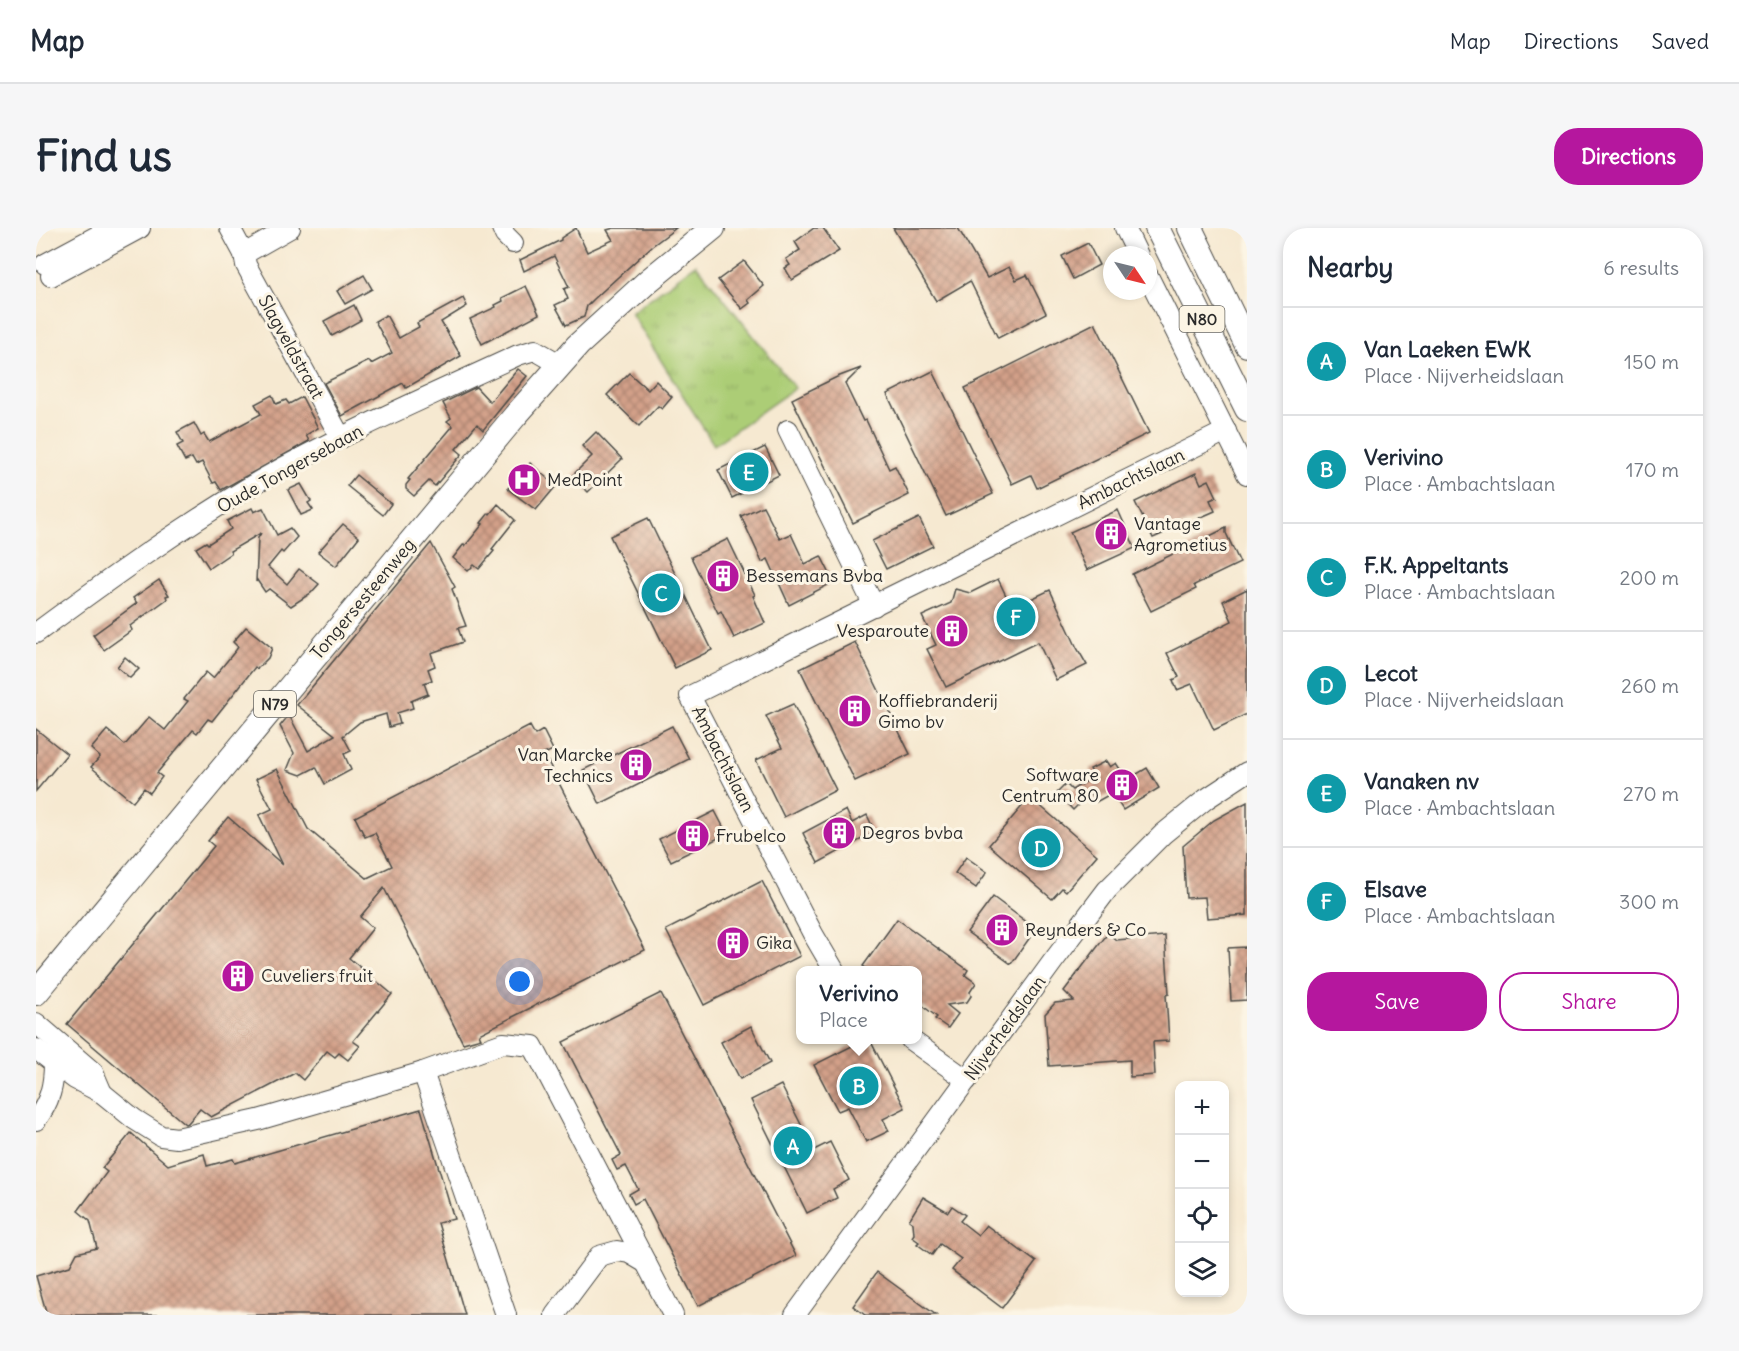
<!DOCTYPE html>
<meta charset="utf-8">
<style>
body{margin:0;font-family:Delius,sans-serif;background:#f6f6f7;color:#1f2937}
.controls{position:absolute;right:18px;bottom:18px;display:grid;overflow:hidden;border-radius:12px;box-shadow:0 3px 9px #0003}
.controls button{width:54px;height:54px;display:grid;place-items:center;padding:0;border:0;border-bottom:2px solid #e0e1e3;background:#fff;color:#1f2937;font:30px sans-serif}
.compass{position:absolute;left:1067px;top:18px;width:54px;height:54px;border-radius:50%;background:#fff;box-shadow:0 3px 9px #0003;rotate:125deg}
.you{position:absolute;left:484px;top:754px;width:21px;height:21px;margin:-15px;border:4px solid #fff;border-radius:50%;background:#1a73e8;box-shadow:0 0 0 9px #1a73e833}
.badge{display:grid;place-items:center;width:39px;height:39px;border-radius:50%;background:#b5179e;color:#fff;font-size:20px;font-weight:700}
.pin{position:absolute;translate:-50% -50%;border:3px solid #fff;box-shadow:0 2px 6px #0006}
.popup{position:absolute;left:760px;top:738px;width:126px;height:78px;box-sizing:border-box;display:grid;place-content:center;border-radius:12px;background:#fff;filter:drop-shadow(0 2px 4px #0005);font-size:20px;white-space:nowrap;color:#747a83}
.popup b{font-size:22px;color:#1f2937}
.popup::after{content:'';position:absolute;left:50%;top:100%;margin-left:-12px;border:12px solid transparent;border-top-color:#fff}
.list{margin:0;padding:0;list-style:none}
h2{display:flex;justify-content:space-between;align-items:center;height:78px;margin:0;padding:0 24px;font-size:26px}
h2 small{font-size:20px;font-weight:400;color:#747a83}
.list li{display:grid;grid-template-columns:39px 1fr auto;gap:18px;align-items:center;box-sizing:border-box;height:108px;padding:0 24px;border-top:2px solid #e0e1e3}
.list b{display:block;font-size:22px;white-space:nowrap}
.list p{margin:0;font-size:20px;white-space:nowrap;color:#747a83}
.list em{font-size:20px;font-style:normal;color:#747a83}
.actions{display:flex;gap:12px;padding:18px 24px}
.actions a{flex:1;padding:14px 0;border:2px solid #b5179e;border-radius:24px;text-align:center;font-size:21px;color:#b5179e}
.actions .main{background:#b5179e;color:#fff}
.icon{flex:none;width:33px;height:33px;fill:none;stroke:currentColor;stroke-width:2;stroke-linecap:round;stroke-linejoin:round}
.map{position:relative;flex:none;width:1211px;height:1087px;overflow:hidden;border-radius:24px}
header{display:flex;align-items:center;gap:36px;box-sizing:border-box;height:84px;padding:0 30px;background:#fff;border-bottom:2px solid #e0e1e3}
header strong{font-size:28px}
nav{display:flex;gap:33px;margin-inline-start:auto;font-size:21px}
.intro{display:flex;align-items:center;justify-content:space-between;box-sizing:border-box;height:144px;padding:0 36px}
h1{margin:0;font-size:42px}
.button{padding:15px 27px;border-radius:24px;background:#b5179e;color:#fff;font-size:21px;font-weight:700}
main{display:flex;gap:36px;padding:0 36px}
aside{flex:1;background:#fff;border-radius:24px;box-shadow:0 3px 9px #0003}
.map>svg:first-child{display:block}
.grass{fill:url(#grass-tufts);stroke:#6c7c50;stroke-width:1.5}
.building{fill:url(#building-cross-hatch)}
.lines{fill:none;stroke-linecap:round;stroke-linejoin:round}
.minor-casing{stroke:#494844;stroke-width:22}
.major-casing{stroke:#494844;stroke-width:26}
.minor{stroke:#fff;stroke-width:20}
.major{stroke:#fff;stroke-width:24}
.labels{text-anchor:middle;stroke-width:6;stroke-linejoin:round;paint-order:stroke}
.shield{fill:#fcf5e5;stroke:#6a6863;stroke-width:1.5}
.shield-label{font-size:16px;font-weight:bold;fill:#2b2b2b}
.street-label{font-size:18px;fill:#2b2b2b;stroke:#fcf5e5}
.poi-label{font-size:18px;fill:#2b2b2b;stroke:#fcf5e5;text-anchor:start}
</style>
<header>
<strong>Map</strong>
<nav><a>Map</a><a>Directions</a><a>Saved</a></nav>
</header>
<div class="intro"><h1>Find us</h1><a class="button">Directions</a></div>
<main>
<div class="map">
<svg width="1211" height="1087" viewBox="0 0 1211 1087">
<defs>
<pattern id="grass-tufts" width="24" height="20" patternUnits="userSpaceOnUse" patternTransform="scale(1.5)"><rect width="24" height="20" fill="#accd76"/><path d="M3 7l-1-3M5 7V3M7 7l1-3M15 17l-1-3M17 17v-4M19 17l1-3" fill="none" stroke="#94b066"/></pattern>
<pattern id="building-cross-hatch" width="8" height="8" patternUnits="userSpaceOnUse" patternTransform="scale(1.5)"><rect width="8" height="8" fill="#d3a089"/><path d="M0 0l8 8M0 8l8-8" fill="none" stroke="#ab8370"/></pattern>
</defs>
<rect width="100%" height="100%" fill="#fcf5e5"/>
<filter id="ink" filterUnits="userSpaceOnUse"><feTurbulence type="fractalNoise" baseFrequency=".0167" numOctaves="2"/><feDisplacementMap in="SourceGraphic" scale="12" xChannelSelector="R" yChannelSelector="G"/><feConvolveMatrix kernelMatrix="1 2 1 2 8 2 1 2 1" color-interpolation-filters="sRGB"/></filter>
<filter id="wash" filterUnits="userSpaceOnUse"><feTurbulence type="fractalNoise" baseFrequency=".008" numOctaves="4" result="noise"/><feDisplacementMap in="SourceGraphic" scale="24" xChannelSelector="R" yChannelSelector="G"/><feGaussianBlur stdDeviation="1.35" result="paint"/><feColorMatrix in="noise" values="0 0 0 0 0 0 0 0 0 0 0 0 0 0 0 0 0 1.4 0 .05"/><feComposite in="paint" operator="in"/></filter>
<g filter="url(#wash)">
<rect width="100%" height="100%" fill="#f6e9d1"/>
<path class="grass" d="M 660,36 L 759,160 L 678,217 L 595,85 Z"/>
<g id="blocks">
<g class="building">
<path d="M 540,0 L 551,24 L 577,12 L 571,2 L 578,0 L 640,0 L 616,18 L 558,71 L 551,78 L 548,89 L 530,97 L 519,77 L 532,71 L 528,61 L 533,59 L 518,28 L 488,43 L 484,32 L 525,12 L 525,10 Z"/>
<path d="M 778,0 L 787,0 L 803,23 L 756,52 L 749,40 L 754,37 L 750,31 L 764,22 L 759,14 Z"/>
<path d="M 857,0 L 922,0 L 951,50 L 973,39 L 980,52 L 991,47 L 1010,85 L 962,110 L 934,53 L 900,73 Z"/>
<path d="M 1052,15 L 1063,37 L 1037,51 L 1026,28 Z"/>
<path d="M 708,33 L 728,58 L 712,72 L 714,75 L 706,81 L 682,52 Z"/>
<path d="M 328,47 L 336,61 L 309,76 L 301,63 Z"/>
<path d="M 490,58 L 503,86 L 446,116 L 434,91 L 460,79 L 459,77 L 467,73 L 466,70 Z"/>
<path d="M 427,70 L 431,78 L 405,94 L 425,128 L 370,160 L 367,155 L 306,188 L 288,155 L 333,133 L 335,136 L 356,125 L 339,93 L 350,87 L 363,110 L 383,99 L 381,95 Z"/>
<path d="M 318,77 L 325,92 L 296,108 L 288,93 Z"/>
<path d="M 1059,95 L 1113,205 L 1001,260 L 995,247 L 976,256 L 929,160 Z"/>
<path d="M 825,140 L 809,156 L 827,193 L 830,192 L 853,241 L 859,238 L 873,267 L 817,295 L 756,171 L 801,149 Z"/>
<path d="M 482,141 L 491,148 L 447,202 L 441,196 L 420,221 L 426,226 L 399,258 L 393,253 L 378,268 L 370,261 L 370,257 L 374,252 L 372,251 L 417,198 L 411,193 L 415,190 L 407,175 L 440,159 L 454,174 Z"/>
<path d="M 897,143 L 957,266 L 910,288 L 851,166 Z"/>
<path d="M 593,145 L 612,162 L 620,153 L 636,169 L 626,181 L 622,178 L 603,198 L 571,167 Z"/>
<path d="M 236,167 L 240,176 L 250,172 L 253,176 L 266,169 L 282,200 L 270,207 L 273,213 L 185,262 L 180,254 L 177,255 L 166,234 L 160,237 L 156,230 L 149,233 L 141,218 L 147,215 L 141,204 L 158,195 L 165,208 L 168,206 L 173,214 L 225,186 L 219,176 Z"/>
<path d="M 560,204 L 586,231 L 552,264 L 536,248 L 556,228 L 546,218 Z"/>
<path d="M 729,219 L 743,247 L 696,270 L 682,242 Z"/>
<path d="M 494,235 L 520,258 L 500,282 L 473,262 L 472,260 Z"/>
<path d="M 1160,245 L 1165,256 L 1173,252 L 1181,269 L 1174,272 L 1179,283 L 1117,310 L 1099,274 Z"/>
<path d="M 320,247 L 355,276 L 347,287 L 311,258 Z"/>
<path d="M 265,256 L 275,273 L 272,275 L 277,282 L 265,287 L 252,262 Z"/>
<path d="M 462,276 L 479,292 L 456,321 L 458,323 L 443,341 L 438,337 L 432,343 L 417,330 L 428,316 L 429,318 L 447,296 L 445,295 L 453,285 L 454,286 Z"/>
<path d="M 727,278 L 744,311 L 755,306 L 769,336 L 785,328 L 798,354 L 753,377 L 732,331 L 726,334 L 705,288 Z"/>
<path d="M 216,280 L 218,284 L 227,280 L 241,307 L 254,300 L 261,309 L 247,325 L 245,323 L 232,339 L 251,356 L 263,341 L 283,356 L 275,365 L 255,378 L 233,361 L 229,364 L 221,352 L 220,354 L 222,310 L 225,305 L 194,323 L 195,325 L 173,340 L 160,320 L 170,314 L 172,316 L 195,301 L 191,293 Z"/>
<path d="M 1082,282 L 1099,320 L 1051,342 L 1034,304 Z"/>
<path d="M 612,290 L 676,422 L 639,440 L 574,308 Z"/>
<path d="M 883,290 L 897,318 L 850,341 L 836,313 Z"/>
<path d="M 307,296 L 323,309 L 300,338 L 282,324 Z"/>
<path d="M 1190,300 L 1190,305 L 1204,335 L 1158,357 L 1160,361 L 1115,383 L 1096,346 Z"/>
<path d="M 692,311 L 719,367 L 717,368 L 729,395 L 698,410 L 685,383 L 682,385 L 655,329 Z"/>
<path d="M 395,315 L 419,359 L 416,361 L 430,398 L 422,400 L 427,414 L 395,425 L 399,438 L 392,441 L 396,452 L 388,455 L 392,466 L 375,473 L 377,480 L 361,485 L 364,496 L 353,499 L 350,486 L 324,494 L 307,508 L 315,523 L 308,526 L 315,542 L 289,556 L 280,539 L 265,547 L 251,542 L 258,525 L 244,498 L 253,487 L 272,523 L 299,507 L 261,477 Z"/>
<path d="M 962,351 L 976,380 L 1014,362 L 1041,420 L 1051,437 L 1020,452 L 1002,414 L 910,459 L 891,421 L 900,417 L 886,388 L 915,375 L 919,361 L 934,365 Z"/>
<path d="M 123,352 L 133,367 L 130,368 L 131,371 L 94,398 L 96,402 L 68,422 L 57,407 L 101,375 L 97,370 Z"/>
<path d="M 1211,361 L 1211,486 L 1178,502 L 1156,456 L 1141,462 L 1137,452 L 1143,449 L 1131,425 L 1196,393 L 1187,373 Z"/>
<path d="M 210,399 L 236,420 L 232,430 L 221,441 L 219,439 L 176,493 L 172,491 L 161,505 L 157,502 L 121,545 L 126,549 L 114,565 L 108,560 L 97,574 L 55,539 L 64,529 L 55,521 L 71,502 L 89,517 L 113,489 L 129,502 L 152,473 L 148,471 L 170,444 L 177,450 L 200,422 L 202,419 L 197,414 Z"/>
<path d="M 819,414 L 874,526 L 819,553 L 764,441 Z"/>
<path d="M 89,429 L 103,441 L 94,450 L 81,439 Z"/>
<path d="M 757,476 L 800,562 L 748,589 L 720,532 L 746,520 L 730,488 Z"/>
<path d="M 494,498 L 499,507 L 507,502 L 517,522 L 508,526 L 609,722 L 443,806 L 445,810 L 427,815 L 348,660 L 324,689 L 337,700 L 313,730 L 356,766 L 317,813 L 324,818 L 312,832 L 303,825 L 299,829 L 291,823 L 267,852 L 259,845 L 175,889 L 164,881 L 152,895 L 149,896 L 31,796 L 178,618 L 172,613 L 192,589 L 247,637 L 223,587 L 236,581 L 220,551 L 241,541 L 272,601 L 331,650 L 356,638 L 339,605 L 329,609 L 319,589 Z"/>
<path d="M 636,498 L 653,531 L 564,576 L 547,542 Z"/>
<path d="M 0,501 L 31,526 L 0,563 Z"/>
<path d="M 1070,533 L 1074,539 L 1080,535 L 1091,552 L 1111,540 L 1123,560 L 1087,582 L 1076,565 L 1060,574 L 1054,565 L 1037,582 L 1021,565 L 1030,556 L 1036,562 L 1058,548 L 1054,541 Z"/>
<path d="M 994,569 L 1061,627 L 1030,663 L 1026,660 L 1016,671 L 953,617 Z"/>
<path d="M 1211,574 L 1211,687 L 1171,690 L 1169,669 L 1150,670 L 1147,618 L 1178,592 Z"/>
<path d="M 810,582 L 816,595 L 831,587 L 839,604 L 782,635 L 767,605 Z"/>
<path d="M 679,583 L 691,606 L 635,633 L 623,611 Z"/>
<path d="M 930,629 L 951,644 L 940,660 L 919,645 Z"/>
<path d="M 726,653 L 764,728 L 668,777 L 630,702 Z"/>
<path d="M 957,669 L 1000,701 L 975,736 L 931,704 Z"/>
<path d="M 861,691 L 932,742 L 929,747 L 940,755 L 934,764 L 935,768 L 931,774 L 911,777 L 922,786 L 912,800 L 899,791 L 901,789 L 887,778 L 882,779 L 882,742 L 833,742 L 827,738 Z"/>
<path d="M 1072,705 L 1080,712 L 1129,708 L 1133,766 L 1130,767 L 1133,813 L 1117,814 L 1119,847 L 1094,849 L 1094,832 L 1013,838 L 1009,786 L 1019,775 L 1038,773 L 1028,763 Z"/>
<path d="M 1211,719 L 1211,772 L 1195,773 L 1192,720 Z"/>
<path d="M 625,765 L 760,1028 L 662,1078 L 607,971 L 598,976 L 593,966 L 602,961 L 590,938 L 581,942 L 576,932 L 585,927 L 527,814 Z"/>
<path d="M 715,798 L 734,835 L 704,851 L 685,814 Z"/>
<path d="M 828,812 L 834,812 L 869,880 L 847,891 L 853,903 L 830,914 L 812,879 L 802,883 L 778,837 Z"/>
<path d="M 745,857 L 778,922 L 794,914 L 813,952 L 797,961 L 801,970 L 771,985 L 715,872 Z"/>
<path d="M 385,881 L 418,991 L 402,995 L 429,1087 L 11,1087 L 0,1048 L 34,1038 L 41,1025 L 61,1020 L 54,993 L 42,983 L 71,944 L 66,940 L 95,905 L 132,937 L 168,926 L 171,938 L 197,931 L 199,935 Z"/>
<path d="M 887,969 L 912,984 L 916,978 L 929,987 L 924,993 L 942,1007 L 950,997 L 1000,1034 L 966,1080 L 916,1042 L 925,1031 L 904,1016 L 896,1027 L 881,1016 L 883,1014 L 876,1009 L 878,1006 L 877,995 L 873,992 Z"/>
<path d="M 841,1044 L 900,1087 L 829,1087 L 817,1078 Z"/>
</g>
</g>
</g>
<g filter="url(#ink)">
<use href="#blocks" fill-opacity="0" stroke="#494844" stroke-width="1.5"/>
<g class="lines">
<defs>
<g id="minor">
<path d="M 194,0 L 208,26"/>
<path d="M 254,0 L 208,26 L 210,37 L 305,210"/>
<path d="M 466,0 L 469,7 L 477,15"/>
<path d="M 1089,0 L 1102,27"/>
<path d="M 9,36 L 76,0"/>
<path d="M 15,48 L 104,0"/>
<path d="M 1112,48 L 1211,246"/>
<path d="M 752,202 L 838,378"/>
<path d="M 0,405 C 73,351 147,298 225,252 C 307,205 396,167 482,127 L 499,122 L 525,137"/>
<path d="M 798,742 L 777,706 L 654,468 L 1190,203"/>
<path d="M 0,795 L 57,844 L 66,865"/>
<path d="M 875,812 L 931,852"/>
<path d="M 0,821 L 39,851 L 66,865 L 98,891 L 125,908 L 141,910 L 222,892 L 387,844 L 467,815 L 497,818 L 637,1087"/>
<path d="M 387,844 L 470,1087"/>
<path d="M 0,892 C 14,874 18,857 18,835"/>
<path d="M 519,1087 L 563,1028 L 581,1023 L 593,1025 L 610,1035"/>
<path d="M 759,1087 L 1018,732 L 1071,662 L 1127,606 L 1170,571 L 1211,544"/>
</g>
<g id="major">
<path d="M 1121,0 L 1211,181"/>
<path d="M 1154,0 L 1211,117"/>
<path d="M 0,765 L 479,188 L 542,117 L 612,53 L 677,0"/>
</g>
</defs>
<use href="#minor" class="minor-casing"/>
<use href="#major" class="major-casing"/>
<use href="#minor" class="minor"/>
<use href="#major" class="major"/>
</g>
</g>
<defs>
<symbol id="hospital-disc" viewBox="-11 -11 22 22"><circle r="9.5" fill="#b5179e" stroke="#fcf5e5"/><path d="M-5-5h3v3.5h4V-5h3V5h-3V1.5h-4V5h-3Z" fill="#fff"/></symbol>
<symbol id="building-disc" viewBox="-11 -11 22 22"><circle r="9.5" fill="#b5179e" stroke="#fcf5e5"/><path d="M-4-6H4V6H1V3H-1V6H-4ZM-2.5-4.3h1.7v1.8h-1.7ZM.8-4.3h1.7v1.8H.8ZM-2.5-1h1.7V.8h-1.7ZM.8-1h1.7V.8H.8Z" fill="#fff"/></symbol>
</defs>
<g fill-rule="evenodd">
<use href="#hospital-disc" x="469" y="233" width="38" height="38"/>
<use href="#building-disc" x="1056" y="287" width="38" height="38"/>
<use href="#building-disc" x="668" y="329" width="38" height="38"/>
<use href="#building-disc" x="897" y="384" width="38" height="38"/>
<use href="#building-disc" x="800" y="464" width="38" height="38"/>
<use href="#building-disc" x="581" y="518" width="38" height="38"/>
<use href="#building-disc" x="1067" y="538" width="38" height="38"/>
<use href="#building-disc" x="784" y="586" width="38" height="38"/>
<use href="#building-disc" x="638" y="589" width="38" height="38"/>
<use href="#building-disc" x="947" y="683" width="38" height="38"/>
<use href="#building-disc" x="678" y="696" width="38" height="38"/>
<use href="#building-disc" x="183" y="729" width="38" height="38"/>
</g>
<g class="labels">
<g class="shield">
<rect x="1143.5" y="78" width="45" height="26" rx="4.5"/>
<rect x="218" y="463" width="42" height="26" rx="4.5"/>
</g>
<g class="shield-label">
<text x="1166" y="97">N80</text>
<text x="239" y="482">N79</text>
</g>
<g class="street-label">
<text transform="translate(255 119) rotate(61)" y="6">Slagveldstraat</text>
<text transform="translate(254 241) rotate(-29)" y="6">Oude Tongersebaan</text>
<text transform="translate(1095 251) rotate(-26)" y="6">Ambachtslaan</text>
<text transform="translate(327 371) rotate(-50)" y="6">Tongersesteenweg</text>
<text transform="translate(687 531) rotate(63)" y="6">Ambachtslaan</text>
<text transform="translate(969 800) rotate(-54)" y="6">Nijverheidslaan</text>
</g>
<g class="poi-label">
<text x="511" y="258">MedPoint</text>
<text x="1098" y="302">Vantage<tspan x="1098" dy="21">Agrometius</tspan></text>
<text x="710" y="354">Bessemans Bvba</text>
<text x="893" y="409" text-anchor="end">Vesparoute</text>
<text x="842" y="479">Koffiebranderij<tspan x="842" dy="21">Gimo bv</tspan></text>
<text x="577" y="533" text-anchor="end">Van Marcke<tspan x="577" dy="21">Technics</tspan></text>
<text x="1063" y="553" text-anchor="end">Software<tspan x="1063" dy="21">Centrum 80</tspan></text>
<text x="826" y="611">Degros bvba</text>
<text x="680" y="614">Frubelco</text>
<text x="989" y="708">Reynders &amp; Co</text>
<text x="720" y="721">Gika</text>
<text x="225" y="754">Cuveliers fruit</text>
</g>
</g>
</svg>
<div class="controls">
<button>+</button>
<button>−</button>
<button><svg class="icon" aria-label="locate" viewBox="0 0 24 24"><circle cx="12" cy="12" r="6"/><path d="M12 2v4M12 18v4M2 12h4M18 12h4"/></svg></button>
<button><svg class="icon" aria-label="layers" viewBox="0 0 24 24"><path d="M12 4l9 5-9 5-9-5zM3 14l9 5 9-5"/></svg></button>
</div>
<svg class="compass" viewBox="-18 -18 36 36"><path d="M0-13l5 13h-10z" fill="#e53935"/><path d="M0 13l5-13h-10z" fill="#747a83"/></svg>
<div class="you"></div>
<div class="pin badge" style="left:757px;top:918px;background:#0f9aa8">A</div>
<div class="pin badge" style="left:823px;top:858px;background:#0f9aa8">B</div>
<div class="popup"><b>Verivino</b>Place</div>
<div class="pin badge" style="left:625px;top:365px;background:#0f9aa8">C</div>
<div class="pin badge" style="left:1005px;top:620px;background:#0f9aa8">D</div>
<div class="pin badge" style="left:713px;top:244px;background:#0f9aa8">E</div>
<div class="pin badge" style="left:980px;top:389px;background:#0f9aa8">F</div>
</div>
<aside>
<h2>Nearby<small>6 results</small></h2>
<ul class="list">
<li><span class="badge" style="background:#0f9aa8">A</span><div><b>Van Laeken EWK</b><p>Place · Nijverheidslaan</p></div><em>150 m</em></li>
<li><span class="badge" style="background:#0f9aa8">B</span><div><b>Verivino</b><p>Place · Ambachtslaan</p></div><em>170 m</em></li>
<li><span class="badge" style="background:#0f9aa8">C</span><div><b>F.K. Appeltants</b><p>Place · Ambachtslaan</p></div><em>200 m</em></li>
<li><span class="badge" style="background:#0f9aa8">D</span><div><b>Lecot</b><p>Place · Nijverheidslaan</p></div><em>260 m</em></li>
<li><span class="badge" style="background:#0f9aa8">E</span><div><b>Vanaken nv</b><p>Place · Ambachtslaan</p></div><em>270 m</em></li>
<li><span class="badge" style="background:#0f9aa8">F</span><div><b>Elsave</b><p>Place · Ambachtslaan</p></div><em>300 m</em></li>
</ul>
<div class="actions"><a class="main">Save</a><a>Share</a></div>
</aside>
</main>
